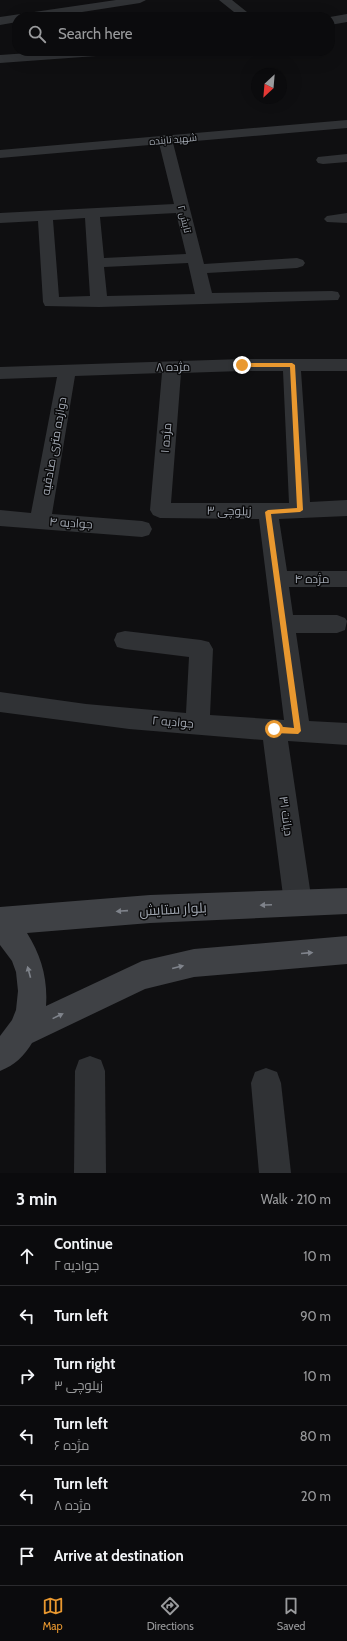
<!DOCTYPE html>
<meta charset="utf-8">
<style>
body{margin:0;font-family:Cabin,Cairo,sans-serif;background:#19191b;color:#f1f3f6}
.compass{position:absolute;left:251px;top:68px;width:36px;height:36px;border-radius:50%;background:#0b0b0d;box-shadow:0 4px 16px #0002;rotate:206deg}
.stop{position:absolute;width:12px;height:12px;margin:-9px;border:3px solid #e9982f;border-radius:50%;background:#fff}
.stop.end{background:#e9982f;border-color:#fff;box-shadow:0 1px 4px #0008}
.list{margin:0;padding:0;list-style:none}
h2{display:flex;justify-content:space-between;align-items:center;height:52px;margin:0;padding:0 16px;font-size:17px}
h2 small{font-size:13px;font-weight:400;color:#9a9b9d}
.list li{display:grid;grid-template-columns:26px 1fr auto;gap:12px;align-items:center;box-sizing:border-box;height:60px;padding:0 16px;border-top:1px solid #2b2b2e}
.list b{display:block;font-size:15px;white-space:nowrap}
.list p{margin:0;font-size:13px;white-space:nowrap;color:#9a9b9d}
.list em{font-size:13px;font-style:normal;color:#9a9b9d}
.icon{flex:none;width:22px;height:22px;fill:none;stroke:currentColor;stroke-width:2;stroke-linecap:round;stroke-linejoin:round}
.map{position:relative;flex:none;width:347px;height:1173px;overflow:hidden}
.search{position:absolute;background:#0b0b0d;box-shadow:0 4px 16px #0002;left:12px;right:12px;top:12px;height:44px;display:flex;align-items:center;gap:10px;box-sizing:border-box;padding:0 14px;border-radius:16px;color:#9a9b9d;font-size:15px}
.sheet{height:412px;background:#0b0b0d}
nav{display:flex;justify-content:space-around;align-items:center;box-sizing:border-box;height:56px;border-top:1px solid #2b2b2e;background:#0b0b0d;font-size:11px;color:#9a9b9d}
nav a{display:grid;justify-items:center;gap:2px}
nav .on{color:#e9982f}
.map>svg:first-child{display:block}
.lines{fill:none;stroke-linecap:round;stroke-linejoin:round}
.minor{fill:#303235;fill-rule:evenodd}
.tertiary{fill:#303235;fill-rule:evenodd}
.secondary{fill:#3f4145;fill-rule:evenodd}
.oneway{fill:#7f838b}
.route{fill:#e9982f}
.labels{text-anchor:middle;stroke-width:3;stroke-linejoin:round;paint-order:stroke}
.far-street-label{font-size:10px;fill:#a1a7b1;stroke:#0a0a0b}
.street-label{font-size:12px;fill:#a1a7b1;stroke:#0a0a0b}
.near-street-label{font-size:14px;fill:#a1a7b1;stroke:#0a0a0b}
</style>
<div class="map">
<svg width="347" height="1173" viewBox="0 0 347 1173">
<rect width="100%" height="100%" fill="#0f0f11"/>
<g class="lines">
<g class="minor">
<path d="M 116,0 L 146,0 L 140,3 L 50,17 L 17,17 L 17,22 L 0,25 L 0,17 Z"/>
<path d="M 219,0 L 232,0 L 247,12 L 243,17 L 230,17 L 234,12 Z"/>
<path d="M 347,14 L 347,22 L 330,25 L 330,17 Z"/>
<path d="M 58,51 L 116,51 L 110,55 L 0,63 L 0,55 Z"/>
<path d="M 165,135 L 170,136 L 172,139 L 204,264 L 297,258 L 303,260 L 305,263 L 303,266 L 297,268 L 207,273 L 212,293 L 332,291 L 338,292 L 340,296 L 338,300 L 99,307 L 45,306 L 43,302 L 38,221 L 0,223 L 0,213 L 174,204 L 158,139 L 160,136 ZM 176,213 L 186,254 L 104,258 L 100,217 ZM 85,218 L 90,296 L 59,297 L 53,220 ZM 188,263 L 195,294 L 107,296 L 104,267 Z"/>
<path d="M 347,154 L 347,162 L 323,164 L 318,163 L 316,160 L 318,157 Z"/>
<path d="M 347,213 L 347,223 L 327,222 L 324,219 L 327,216 Z"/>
<path d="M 242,359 L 347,359 L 347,371 L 301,371 L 310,502 L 347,500 L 347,516 L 279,519 L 287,571 L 347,571 L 347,587 L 289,587 L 293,615 L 337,615 L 345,618 L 347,621 L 345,630 L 337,633 L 296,633 L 309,721 L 347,723 L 347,745 L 288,741 L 312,903 L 308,912 L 298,916 L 288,912 L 284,903 L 263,740 L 129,729 L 0,712 L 0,692 L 86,704 L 186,713 L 189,657 L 125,649 L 117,647 L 114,640 L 117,633 L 125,631 L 201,640 L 209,642 L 213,649 L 210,715 L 284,720 L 259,519 L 160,518 L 153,515 L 150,510 L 162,373 L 75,376 L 52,514 L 142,521 L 149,523 L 152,529 L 149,535 L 142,537 L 0,526 L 0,510 L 31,513 L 57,377 L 0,379 L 0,367 ZM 242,371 L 283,371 L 289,503 L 171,503 L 181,373 Z"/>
<path d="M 90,1056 L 101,1060 L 105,1071 L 106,1173 L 74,1173 L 75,1071 L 79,1060 Z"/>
<path d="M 266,1068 L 277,1072 L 281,1083 L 291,1173 L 259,1173 L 251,1083 L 255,1072 Z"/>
</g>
<path class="tertiary" d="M 347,120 L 347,128 L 0,158 L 0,150 Z"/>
<path class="secondary" d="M 347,888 L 347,914 L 150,923 L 27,933 C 41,955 48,979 46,1006 L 142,961 L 194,949 L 347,936 L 347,964 L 194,977 L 145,989 L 32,1043 C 24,1056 15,1065 0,1071 L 0,1036 L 12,1020 L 16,1010 L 18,991 L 16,972 L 12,961 L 0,945 L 0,907 L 150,895 Z"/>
</g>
<defs><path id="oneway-solid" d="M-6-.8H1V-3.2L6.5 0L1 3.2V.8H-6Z"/></defs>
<g class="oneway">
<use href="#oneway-solid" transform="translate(266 905) rotate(178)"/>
<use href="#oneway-solid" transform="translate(122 911) rotate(176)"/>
<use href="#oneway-solid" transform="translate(307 953) rotate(-5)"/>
<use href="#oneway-solid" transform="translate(178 967) rotate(-14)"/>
<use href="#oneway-solid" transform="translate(29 972) rotate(-105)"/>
<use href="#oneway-solid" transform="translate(58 1016) rotate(-26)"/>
</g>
<path class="route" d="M 292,363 L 295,365 L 303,510 L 300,512 L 271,514 L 301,731 L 298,734 L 274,733 L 270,729 L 274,726 L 294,728 L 265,512 L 268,510 L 297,508 L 290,367 L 242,367 L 239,365 L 242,363 Z"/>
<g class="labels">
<g class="far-street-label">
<text transform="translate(173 139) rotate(-5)" y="4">شهید تابنده</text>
<text transform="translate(185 219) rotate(76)" y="4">تابش ۲</text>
</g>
<g class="street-label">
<text transform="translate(173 367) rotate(-1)" y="4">مژده ۸</text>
<text transform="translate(166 438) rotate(-85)" y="4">مژده ۱</text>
<text transform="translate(54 446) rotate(-80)" y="4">دوازده متری صادقیه</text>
<text transform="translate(229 511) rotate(1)" y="4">زیلوچی ۳</text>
<text transform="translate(71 523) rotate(4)" y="4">جوادیه ۴</text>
<text x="312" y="583">مژده ۴</text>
<text transform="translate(173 722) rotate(5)" y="4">جوادیه ۲</text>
<text transform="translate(286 816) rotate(82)" y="4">دیانت ۳۱</text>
</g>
<g class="near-street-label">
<text transform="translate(173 909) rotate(-3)" y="5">بلوار ستایش</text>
</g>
</g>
</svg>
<svg class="compass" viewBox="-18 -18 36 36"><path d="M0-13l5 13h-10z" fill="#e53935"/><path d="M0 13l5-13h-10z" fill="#9a9b9d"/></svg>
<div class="stop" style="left:274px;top:729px"></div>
<div class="stop end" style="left:242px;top:365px"></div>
<div class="search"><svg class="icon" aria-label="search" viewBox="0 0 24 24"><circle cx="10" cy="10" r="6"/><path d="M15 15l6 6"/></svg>Search here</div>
</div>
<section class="sheet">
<h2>3 min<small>Walk · 210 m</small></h2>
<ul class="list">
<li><svg class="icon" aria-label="ahead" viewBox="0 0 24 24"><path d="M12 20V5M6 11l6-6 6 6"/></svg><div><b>Continue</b><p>جوادیه ۲</p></div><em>10 m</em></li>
<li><svg class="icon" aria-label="left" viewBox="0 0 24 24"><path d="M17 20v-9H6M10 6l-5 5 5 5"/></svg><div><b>Turn left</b></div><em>90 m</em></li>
<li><svg class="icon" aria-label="right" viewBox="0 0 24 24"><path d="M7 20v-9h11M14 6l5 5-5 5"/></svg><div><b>Turn right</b><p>زیلوچی ۳</p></div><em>10 m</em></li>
<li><svg class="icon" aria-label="left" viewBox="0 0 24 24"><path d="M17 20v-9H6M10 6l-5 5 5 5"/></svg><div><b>Turn left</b><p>مژده ۶</p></div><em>80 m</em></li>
<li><svg class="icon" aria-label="left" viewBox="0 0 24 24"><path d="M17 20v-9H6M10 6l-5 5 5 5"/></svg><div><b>Turn left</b><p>مژده ۸</p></div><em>20 m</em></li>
<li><svg class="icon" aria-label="arrive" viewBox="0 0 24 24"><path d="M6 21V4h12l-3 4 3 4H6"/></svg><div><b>Arrive at destination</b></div></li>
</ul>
</section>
<nav>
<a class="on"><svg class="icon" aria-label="map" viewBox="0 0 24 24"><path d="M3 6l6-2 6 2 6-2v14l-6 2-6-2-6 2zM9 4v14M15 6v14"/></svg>Map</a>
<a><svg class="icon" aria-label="directions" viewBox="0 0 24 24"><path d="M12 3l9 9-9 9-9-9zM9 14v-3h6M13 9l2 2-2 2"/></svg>Directions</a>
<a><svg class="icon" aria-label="saved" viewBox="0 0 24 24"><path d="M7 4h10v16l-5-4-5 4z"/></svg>Saved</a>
</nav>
